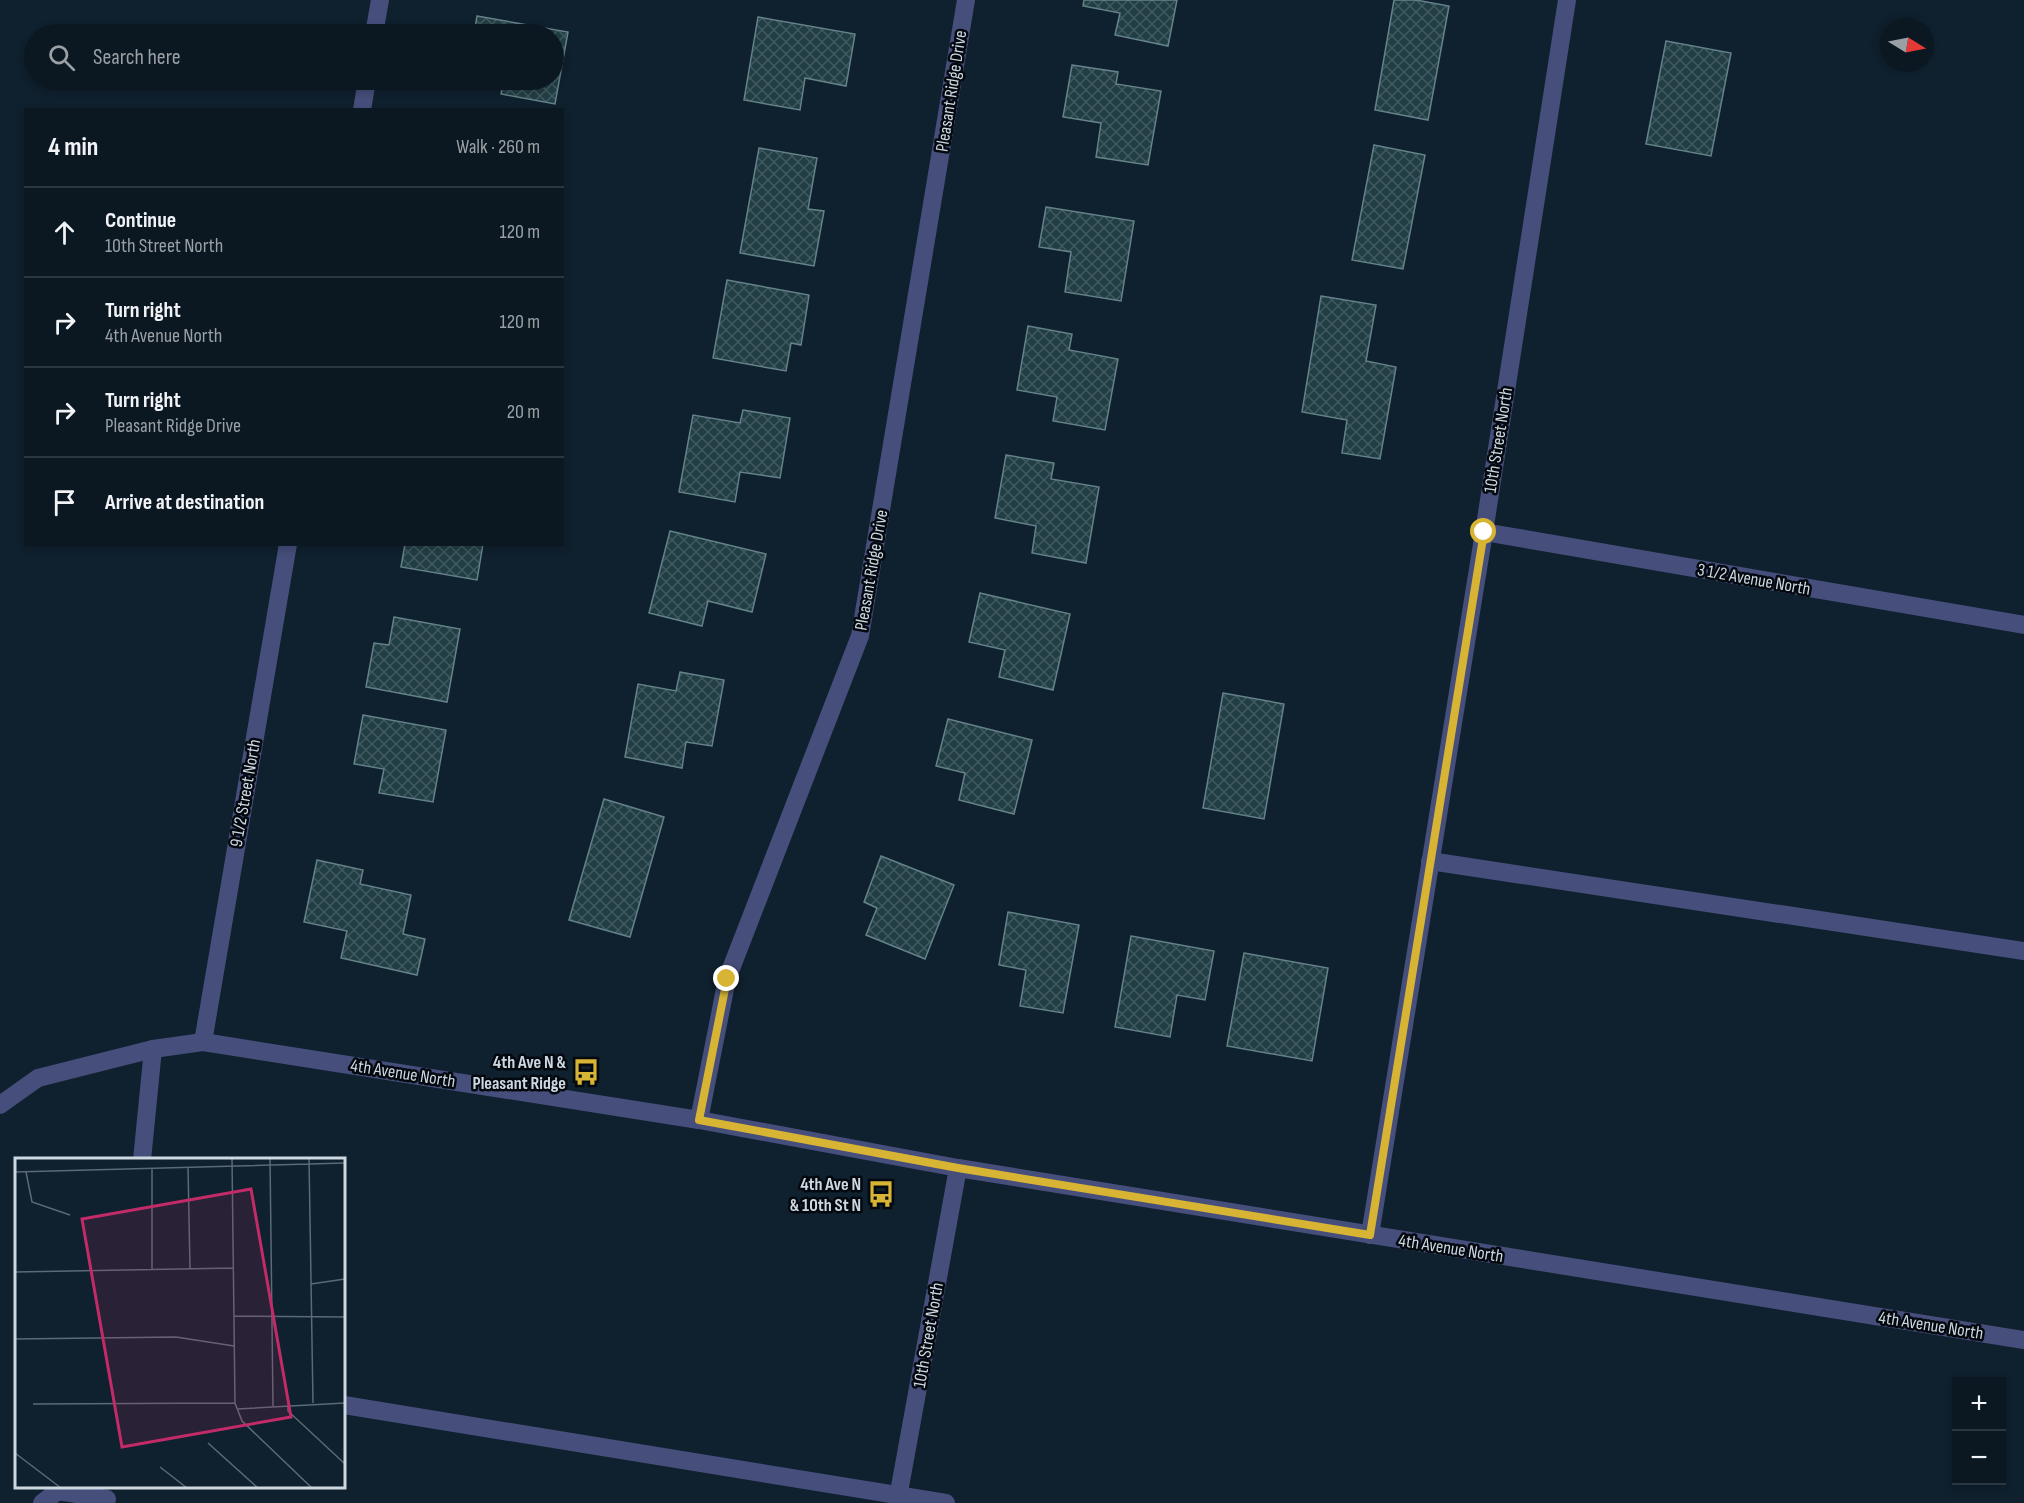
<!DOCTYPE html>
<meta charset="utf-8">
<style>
body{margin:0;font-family:"Sofia Sans Condensed",sans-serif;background:#14212a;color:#f1f3f6}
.controls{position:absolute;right:18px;bottom:18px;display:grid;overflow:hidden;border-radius:0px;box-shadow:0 3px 9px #0003}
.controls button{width:54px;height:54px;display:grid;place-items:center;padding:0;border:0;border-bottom:2px solid #2b3740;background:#0b1822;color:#f1f3f6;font:30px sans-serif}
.compass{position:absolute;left:1880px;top:18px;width:54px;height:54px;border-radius:50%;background:#0b1822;box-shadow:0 3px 9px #0003;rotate:100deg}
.stop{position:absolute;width:18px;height:18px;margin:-14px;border:4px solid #d7b434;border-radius:50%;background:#fff}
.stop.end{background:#d7b434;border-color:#fff;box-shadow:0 2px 6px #0008}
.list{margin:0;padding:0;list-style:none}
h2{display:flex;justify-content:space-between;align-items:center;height:78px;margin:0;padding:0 24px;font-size:26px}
h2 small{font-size:20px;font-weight:400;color:#9aa0a5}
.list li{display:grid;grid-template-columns:39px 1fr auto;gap:18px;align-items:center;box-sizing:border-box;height:90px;padding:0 24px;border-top:2px solid #2b3740}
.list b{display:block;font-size:22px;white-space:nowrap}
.list p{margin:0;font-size:20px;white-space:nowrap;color:#9aa0a5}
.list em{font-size:20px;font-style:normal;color:#9aa0a5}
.icon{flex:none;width:33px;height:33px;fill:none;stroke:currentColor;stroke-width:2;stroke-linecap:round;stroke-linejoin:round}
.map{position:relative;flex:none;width:2024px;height:1503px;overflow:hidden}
.search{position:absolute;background:#0b1822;box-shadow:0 3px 9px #0003;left:24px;top:24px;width:540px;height:66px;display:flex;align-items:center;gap:15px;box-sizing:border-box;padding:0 21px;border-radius:33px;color:#9aa0a5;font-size:22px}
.panel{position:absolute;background:#0b1822;box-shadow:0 3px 9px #0003;left:24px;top:108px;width:540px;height:438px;border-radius:0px}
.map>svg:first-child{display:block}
.building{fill:url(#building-cross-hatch);stroke:#648289;stroke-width:1.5}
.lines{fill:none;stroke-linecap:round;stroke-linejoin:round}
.minor{stroke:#464e7b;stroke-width:18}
.route{stroke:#d7b434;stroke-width:8}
.labels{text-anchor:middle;stroke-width:5;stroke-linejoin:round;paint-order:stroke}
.street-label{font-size:18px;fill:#cdd8e1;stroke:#04090f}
.poi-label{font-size:18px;font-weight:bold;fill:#cdd8e1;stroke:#04090f;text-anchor:end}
.inset-road{fill:none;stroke:#5b6a76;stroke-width:1.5}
.view{fill:#c32b68;fill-opacity:0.15;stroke:#c32b68;stroke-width:3}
.inset-edge{fill:none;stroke:#cdd8e1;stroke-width:3}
</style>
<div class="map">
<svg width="2024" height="1503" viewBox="0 0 2024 1503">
<defs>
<pattern id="building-cross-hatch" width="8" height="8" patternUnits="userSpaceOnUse" patternTransform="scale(1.5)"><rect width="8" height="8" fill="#223e45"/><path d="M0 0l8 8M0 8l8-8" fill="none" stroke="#415960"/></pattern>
</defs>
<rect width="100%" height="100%" fill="#0f202e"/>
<g class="building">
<path d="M 1084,0 L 1177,0 L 1168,46 L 1115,35 L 1120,13 L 1083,6 Z"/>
<path d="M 1394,0 L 1416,0 L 1449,6 L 1428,120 L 1375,110 Z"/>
<path d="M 477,16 L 568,32 L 555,104 L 501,94 L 504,80 L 554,80 L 554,34 L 474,34 Z"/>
<path d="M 758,17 L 855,34 L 846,86 L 805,78 L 800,110 L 744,100 Z"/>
<path d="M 1666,41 L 1731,53 L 1711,156 L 1646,144 Z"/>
<path d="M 1072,65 L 1118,72 L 1116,84 L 1161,91 L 1148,165 L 1096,157 L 1101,123 L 1063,117 Z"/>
<path d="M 1374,145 L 1425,155 L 1403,269 L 1352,260 Z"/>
<path d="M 759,148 L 817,158 L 808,209 L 824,211 L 814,266 L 740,253 Z"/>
<path d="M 1046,207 L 1134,221 L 1121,301 L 1065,292 L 1071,252 L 1039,247 Z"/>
<path d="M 727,280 L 809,295 L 801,345 L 791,343 L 786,371 L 713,358 Z"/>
<path d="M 1321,296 L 1376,305 L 1366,361 L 1396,367 L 1380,459 L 1342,453 L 1347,420 L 1302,412 Z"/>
<path d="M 1028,326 L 1072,334 L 1069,350 L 1118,359 L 1105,430 L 1053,421 L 1057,397 L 1017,390 Z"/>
<path d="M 743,410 L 790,418 L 780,478 L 740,472 L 735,502 L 679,492 L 693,415 L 740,423 Z"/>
<path d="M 1006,455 L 1054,463 L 1051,479 L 1099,487 L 1086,563 L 1032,553 L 1036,526 L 995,518 Z"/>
<path d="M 670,531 L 766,554 L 752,612 L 708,601 L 702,626 L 649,613 Z"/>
<path d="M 405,544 L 483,544 L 477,580 L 401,567 Z"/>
<path d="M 980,593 L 1070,614 L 1053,690 L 999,677 L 1005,650 L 969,642 Z"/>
<path d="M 394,617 L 460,629 L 447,702 L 366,687 L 374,643 L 389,645 Z"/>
<path d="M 680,672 L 724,680 L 712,746 L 686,742 L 682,768 L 625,757 L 638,684 L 676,691 Z"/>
<path d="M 1223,693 L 1284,704 L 1264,819 L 1203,808 Z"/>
<path d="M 363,715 L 446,730 L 433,802 L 379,793 L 384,769 L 354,764 Z"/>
<path d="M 948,719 L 1032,740 L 1014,814 L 959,800 L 965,773 L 936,766 Z"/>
<path d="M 604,799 L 664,817 L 630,937 L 569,920 Z"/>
<path d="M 881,856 L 954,885 L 925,959 L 866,935 L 877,908 L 864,902 Z"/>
<path d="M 317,860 L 363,870 L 360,884 L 411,895 L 403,934 L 425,939 L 417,975 L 341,958 L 347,931 L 304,922 Z"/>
<path d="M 1008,912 L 1079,925 L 1063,1013 L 1020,1006 L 1026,970 L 999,965 Z"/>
<path d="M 1131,936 L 1214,951 L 1205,1000 L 1177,995 L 1170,1037 L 1115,1027 Z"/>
<path d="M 1244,953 L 1328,968 L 1312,1061 L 1227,1046 Z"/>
</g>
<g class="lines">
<g class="minor">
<path d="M 374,34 L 380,0"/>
<path d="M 362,110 L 367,80"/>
<path d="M 1484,532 L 2024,625"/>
<path d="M 1430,861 L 2024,951"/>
<path d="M 203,1042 L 288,544"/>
<path d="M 0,1105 L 38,1078 L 153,1049 L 203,1042 L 699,1120 L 958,1168 L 2024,1340"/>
<path d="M 699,1120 L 727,979 L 860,636 L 966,0"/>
<path d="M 142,1160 L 153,1049"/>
<path d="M 1370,1235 L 1484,532 L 1567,0"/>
<path d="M 344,1405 L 946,1503"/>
<path d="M 42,1503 L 58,1491 L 107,1499"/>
<path d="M 897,1503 L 958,1168"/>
</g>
</g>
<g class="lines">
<path class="route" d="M 727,979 L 699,1120 L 958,1168 L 1370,1235 L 1484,532"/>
</g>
<defs>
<symbol id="bus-bare" viewBox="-9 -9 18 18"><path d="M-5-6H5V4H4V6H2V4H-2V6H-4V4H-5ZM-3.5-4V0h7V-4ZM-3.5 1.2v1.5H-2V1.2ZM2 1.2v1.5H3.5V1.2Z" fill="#d7b434" stroke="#04090f" stroke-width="2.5" paint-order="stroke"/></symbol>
</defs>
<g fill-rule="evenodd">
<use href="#bus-bare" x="567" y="1053" width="38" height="38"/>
<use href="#bus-bare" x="862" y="1175" width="38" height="38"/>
</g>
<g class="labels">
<g class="street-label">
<text transform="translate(951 91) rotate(-81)" y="6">Pleasant Ridge Drive</text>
<text transform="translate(1498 440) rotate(-81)" y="6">10th Street North</text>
<text transform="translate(871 570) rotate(-80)" y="6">Pleasant Ridge Drive</text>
<text transform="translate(1754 579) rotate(10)" y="6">3 1/2 Avenue North</text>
<text transform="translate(245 793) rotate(-80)" y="6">9 1/2 Street North</text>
<text transform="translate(403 1073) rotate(9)" y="6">4th Avenue North</text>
<text transform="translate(1451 1248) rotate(9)" y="6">4th Avenue North</text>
<text transform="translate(1931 1325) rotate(9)" y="6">4th Avenue North</text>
<text transform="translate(928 1335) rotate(-80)" y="6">10th Street North</text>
</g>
<g class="poi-label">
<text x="566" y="1068">4th Ave N &amp;<tspan x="566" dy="21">Pleasant Ridge</tspan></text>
<text x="861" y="1190">4th Ave N<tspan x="861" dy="21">&amp; 10th St N</tspan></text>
</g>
</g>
<g transform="translate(15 1158)">
<rect width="330" height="330" fill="#0f202e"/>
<path class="inset-road" d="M 217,0 L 220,245 L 227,263 L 297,330M 255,0 L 258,248M 294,0 L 298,245M 173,9 L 175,111M 137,11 L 137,111M 0,14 L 330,5M 11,14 L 17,44 L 55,57M 0,114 L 219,110M 296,126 L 330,121M 219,158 L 330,159M 0,181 L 161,179 L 219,188M 18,246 L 220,245M 273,247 L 273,253 L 330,306M 222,251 L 330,245M 193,285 L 243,330M 0,295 L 46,330M 145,309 L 172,330"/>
<path class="view" d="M 236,31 L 276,259 L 107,289 L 67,61 Z"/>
<rect width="330" height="330" class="inset-edge"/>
</g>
</svg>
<div class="controls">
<button>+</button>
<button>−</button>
</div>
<svg class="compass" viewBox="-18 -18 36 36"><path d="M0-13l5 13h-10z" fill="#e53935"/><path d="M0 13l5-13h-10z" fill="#9aa0a5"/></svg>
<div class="stop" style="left:1484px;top:532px"></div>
<div class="stop end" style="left:727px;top:979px"></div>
<div class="search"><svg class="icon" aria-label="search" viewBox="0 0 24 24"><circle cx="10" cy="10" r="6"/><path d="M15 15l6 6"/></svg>Search here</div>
<section class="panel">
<h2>4 min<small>Walk · 260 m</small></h2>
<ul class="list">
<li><svg class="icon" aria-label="ahead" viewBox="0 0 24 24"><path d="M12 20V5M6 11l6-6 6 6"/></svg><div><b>Continue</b><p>10th Street North</p></div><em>120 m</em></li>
<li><svg class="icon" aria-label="right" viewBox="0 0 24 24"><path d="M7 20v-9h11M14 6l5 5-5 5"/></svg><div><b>Turn right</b><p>4th Avenue North</p></div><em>120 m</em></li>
<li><svg class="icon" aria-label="right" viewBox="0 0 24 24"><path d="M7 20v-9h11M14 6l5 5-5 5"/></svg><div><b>Turn right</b><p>Pleasant Ridge Drive</p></div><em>20 m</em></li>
<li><svg class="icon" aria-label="arrive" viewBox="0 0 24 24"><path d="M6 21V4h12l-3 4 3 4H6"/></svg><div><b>Arrive at destination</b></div></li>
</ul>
</section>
</div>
